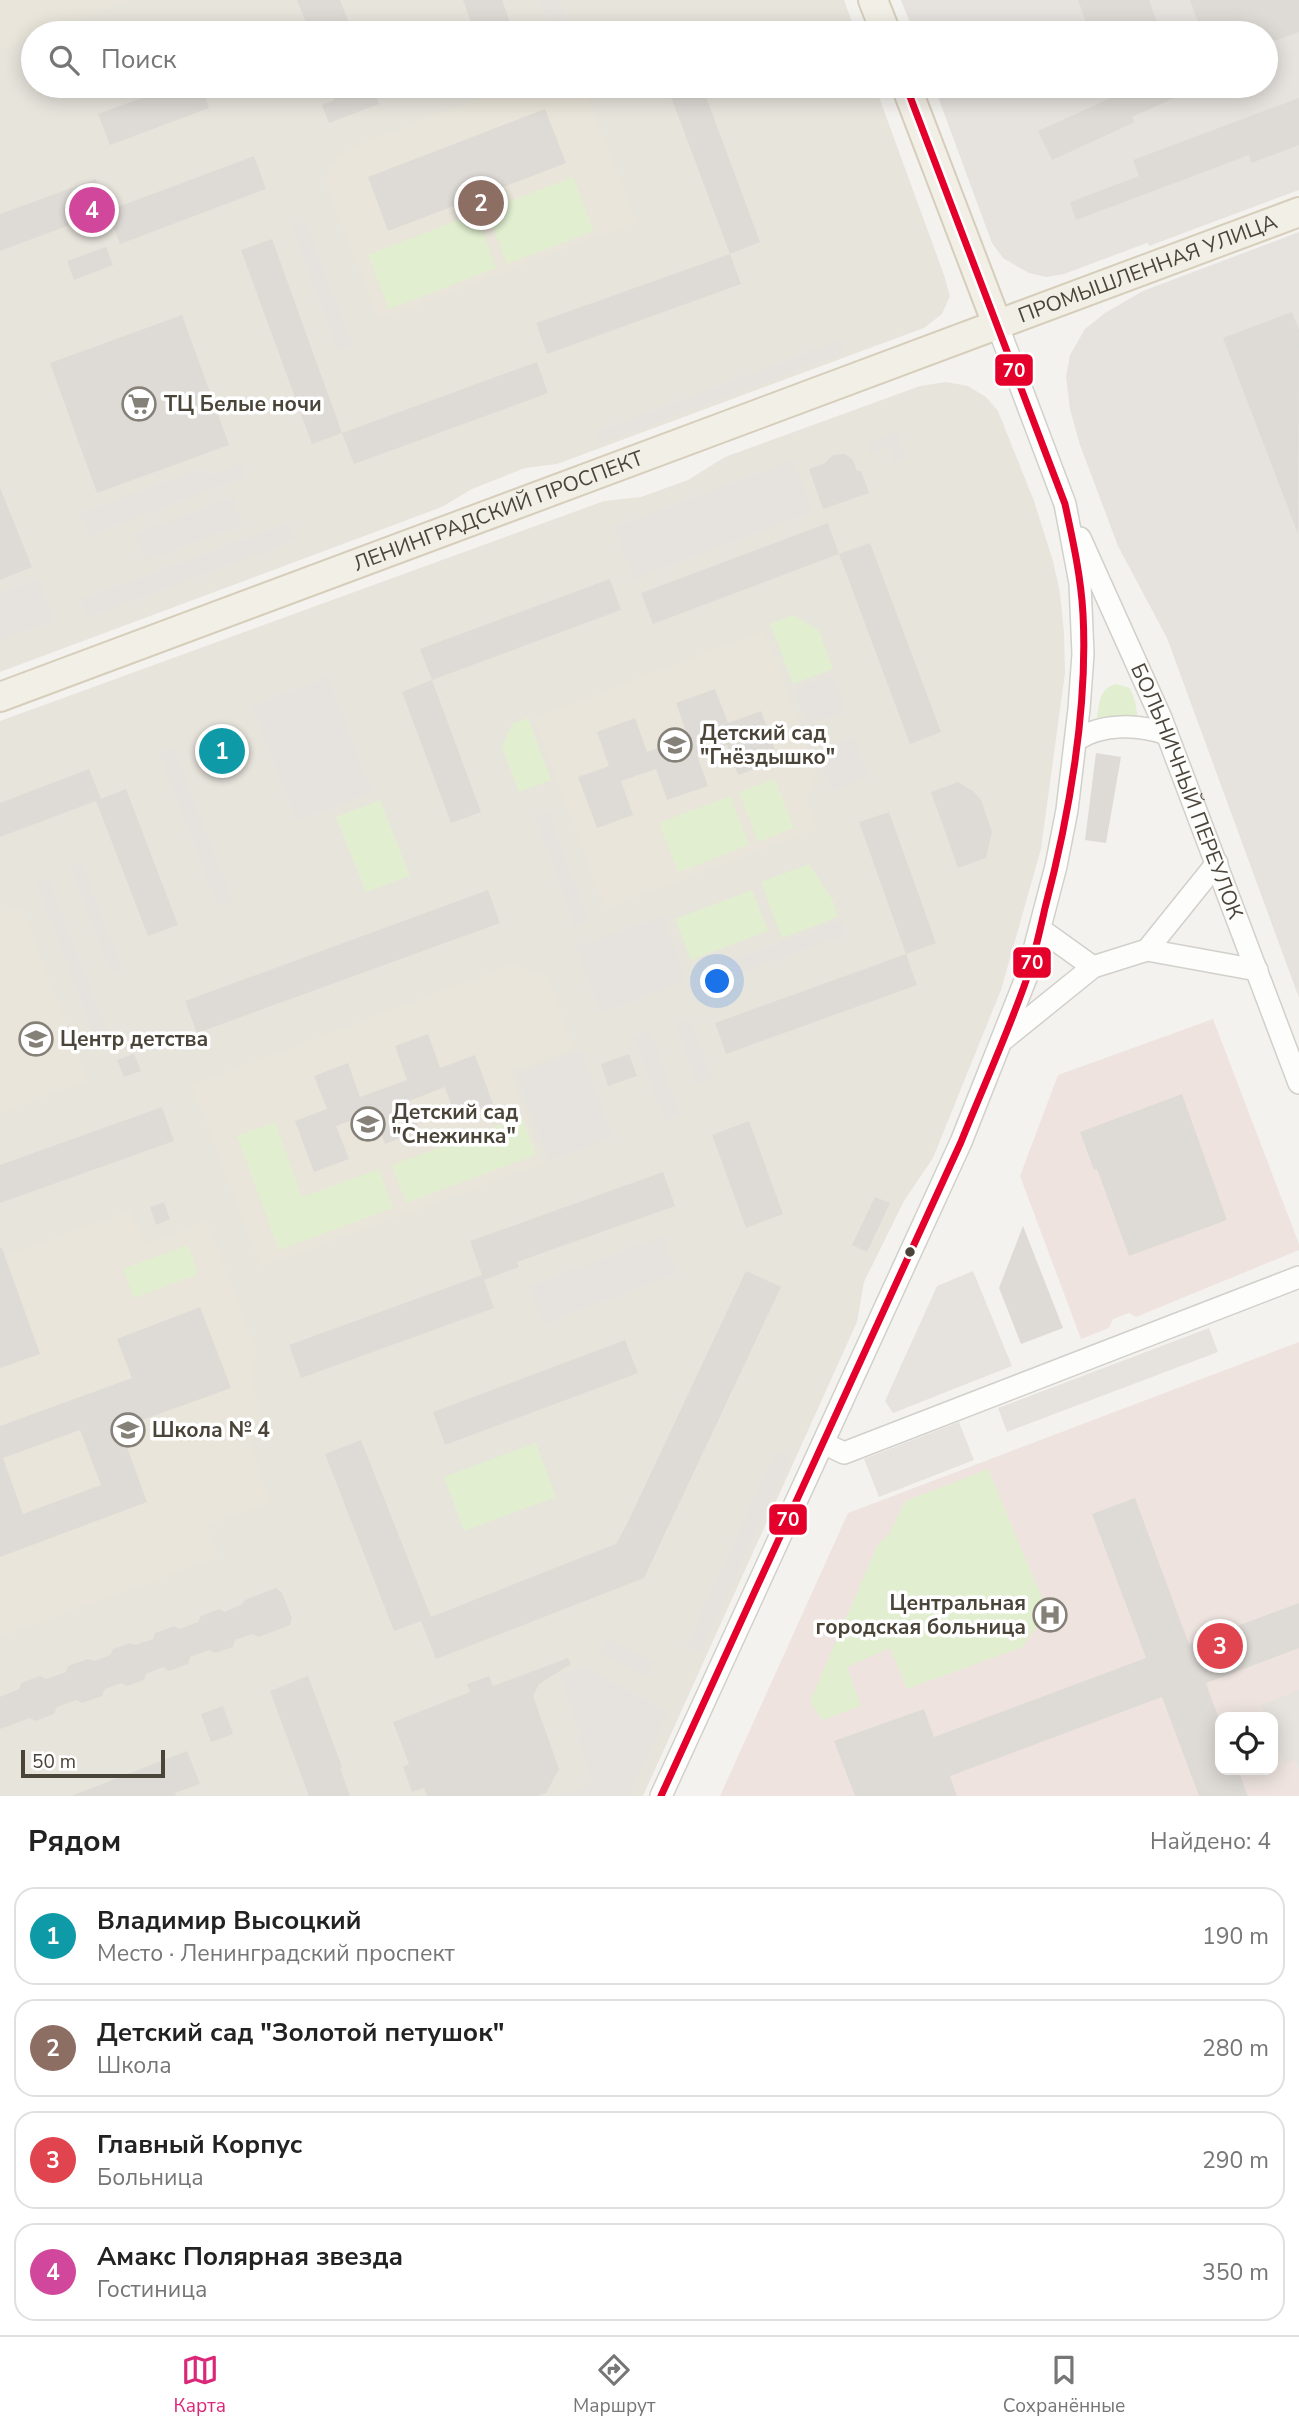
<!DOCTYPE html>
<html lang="ru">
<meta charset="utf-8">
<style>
body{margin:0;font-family:"Nunito Sans",sans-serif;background:#f2f2f2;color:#222}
.controls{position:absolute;right:21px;bottom:21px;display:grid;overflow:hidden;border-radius:14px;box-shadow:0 4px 18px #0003}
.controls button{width:63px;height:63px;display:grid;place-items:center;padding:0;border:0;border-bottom:2px solid #e0e0e0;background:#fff;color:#222;font:35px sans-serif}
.scale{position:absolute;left:21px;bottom:18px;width:144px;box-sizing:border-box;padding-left:7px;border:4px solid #4b4439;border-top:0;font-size:19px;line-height:24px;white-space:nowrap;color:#4b4439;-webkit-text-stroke:5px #fff;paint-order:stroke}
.you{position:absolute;left:718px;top:982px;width:24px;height:24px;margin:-18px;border:5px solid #fff;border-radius:50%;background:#1a73e8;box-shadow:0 0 0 10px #1a73e833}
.badge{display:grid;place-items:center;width:46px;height:46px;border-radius:50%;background:#db2777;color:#fff;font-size:23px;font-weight:700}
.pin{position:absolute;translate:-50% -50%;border:4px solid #fff;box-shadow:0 2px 7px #0006}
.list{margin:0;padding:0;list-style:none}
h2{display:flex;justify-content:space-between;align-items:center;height:91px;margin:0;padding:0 28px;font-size:30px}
h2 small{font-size:23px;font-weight:400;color:#767676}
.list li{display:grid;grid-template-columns:46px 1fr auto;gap:21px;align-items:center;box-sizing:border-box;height:98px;margin:0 14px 14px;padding:0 14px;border:2px solid #e0e0e0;border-radius:21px}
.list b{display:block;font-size:26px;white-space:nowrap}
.list p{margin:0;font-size:23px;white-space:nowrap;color:#767676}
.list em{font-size:23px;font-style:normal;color:#767676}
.icon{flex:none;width:38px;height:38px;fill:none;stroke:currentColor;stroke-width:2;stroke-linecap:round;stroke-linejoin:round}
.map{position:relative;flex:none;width:1299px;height:1796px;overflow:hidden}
.search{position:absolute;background:#fff;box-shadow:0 4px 18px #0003;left:21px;right:21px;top:21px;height:77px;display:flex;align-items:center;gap:18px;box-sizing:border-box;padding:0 24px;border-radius:38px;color:#767676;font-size:26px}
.sheet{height:539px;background:#fff}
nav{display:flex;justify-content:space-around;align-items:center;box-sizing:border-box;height:98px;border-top:2px solid #e0e0e0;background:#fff;font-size:19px;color:#767676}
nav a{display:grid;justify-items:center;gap:4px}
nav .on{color:#db2777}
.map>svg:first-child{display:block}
.residential{fill:#e7e4dc}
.industrial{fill:#e6e2de}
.education{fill:#eae5da}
.medical{fill:#eee3df;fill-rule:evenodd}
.green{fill:#e1eecf}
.parking{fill:#e6e3df}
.building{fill:#dedbd6;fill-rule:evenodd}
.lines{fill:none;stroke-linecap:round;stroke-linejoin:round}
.minor-casing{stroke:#d2d0cb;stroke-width:24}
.major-casing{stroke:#d6cebb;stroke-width:32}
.minor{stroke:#fdfdfc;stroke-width:21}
.major{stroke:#f2efe6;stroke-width:28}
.bus-1-casing{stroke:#fff;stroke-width:12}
.bus-1{stroke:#e4002b;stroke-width:7}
.bus-dot{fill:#4b4439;stroke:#fff;stroke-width:2.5}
.labels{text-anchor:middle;stroke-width:7;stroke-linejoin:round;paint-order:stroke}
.street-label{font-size:21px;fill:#4b4439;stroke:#fff}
.poi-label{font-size:21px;font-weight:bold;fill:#4b4439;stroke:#fff;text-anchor:start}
.line-badge{stroke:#fff;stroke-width:2.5}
.badge-label{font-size:19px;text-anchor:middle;font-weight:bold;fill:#fff}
</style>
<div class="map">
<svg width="1299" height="1796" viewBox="0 0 1299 1796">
<rect width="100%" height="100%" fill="#f4f2ee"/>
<g class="residential">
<path d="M 0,0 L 844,0 L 856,33 L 33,33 L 33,86 L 875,86 L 944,275 L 950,296 L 942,314 L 924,328 L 557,464 L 525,468 L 472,489 L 442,507 L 0,672 Z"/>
<path d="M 946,382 L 968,386 L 986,397 L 998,411 L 1034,501 L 1053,561 L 1060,593 L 1064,633 L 1065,673 L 1041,849 L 1001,990 L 933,1158 L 904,1201 L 864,1282 L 857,1322 L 643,1796 L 0,1796 L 0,721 L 604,501 L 641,497 L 688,480 L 725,457 L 920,386 Z"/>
</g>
<g class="industrial">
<path d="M 901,0 L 1299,0 L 1299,186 L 1064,274 L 1046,277 L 1029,273 L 1003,258 L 992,243 L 934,86 L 1266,86 L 1266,33 L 914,33 Z"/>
<path d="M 1299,232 L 1299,998 L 1167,638 L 1118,546 L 1080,445 L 1070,409 L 1066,377 L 1070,355 L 1085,329 L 1105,313 L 1143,291 Z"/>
</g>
<g class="education">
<path d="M 0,0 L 132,0 L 42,33 L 33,33 L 33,37 L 0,49 Z"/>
<path d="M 512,86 L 583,86 L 636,222 L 379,320 L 326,184 L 329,165 L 355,146 Z"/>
<path d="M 764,631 L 817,772 L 807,800 L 816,829 L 605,909 L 534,718 Z"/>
<path d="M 21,906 L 88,1081 L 0,1113 L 0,913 Z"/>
<path d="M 514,964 L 547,975 L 574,1048 L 510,1071 L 544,1163 L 261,1267 L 192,1085 Z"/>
<path d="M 130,1210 L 145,1244 L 207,1221 L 257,1354 L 250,1381 L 262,1416 L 249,1444 L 270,1502 L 207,1526 L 218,1557 L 0,1637 L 0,1258 Z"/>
</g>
<g class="medical">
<path d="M 1213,1019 L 1299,1244 L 1299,1250 L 1136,1317 L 1129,1313 L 1113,1319 L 1109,1328 L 1081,1339 L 1020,1176 L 1058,1075 Z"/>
<path d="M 1299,1342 L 1299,1796 L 720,1796 L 848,1513 ZM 1220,1717 L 1273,1717 L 1273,1770 L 1220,1770 Z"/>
</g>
<g class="green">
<path d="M 573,177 L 594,231 L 507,264 L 486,210 Z"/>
<path d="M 476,213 L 496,268 L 389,309 L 368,255 Z"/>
<path d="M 794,615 L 819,631 L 833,669 L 793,684 L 770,624 Z"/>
<path d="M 1116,684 L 1130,688 L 1135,701 L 1138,719 L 1100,722 L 1097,718 C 1099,704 1099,688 1116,684 Z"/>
<path d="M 528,718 L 551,780 L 519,792 L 502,747 L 512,724 Z"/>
<path d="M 775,779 L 794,828 L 758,842 L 739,792 Z"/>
<path d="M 730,796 L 749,845 L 678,872 L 659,823 Z"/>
<path d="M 380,800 L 410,876 L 366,892 L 336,817 Z"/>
<path d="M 809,864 L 832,899 L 838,917 L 782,938 L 761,882 Z"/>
<path d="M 752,890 L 768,931 L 691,960 L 675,919 Z"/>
<path d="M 522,1117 L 536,1155 L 406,1203 L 392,1165 Z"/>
<path d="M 275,1122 L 302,1197 L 379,1169 L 393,1208 L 279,1250 L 237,1136 Z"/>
<path d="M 188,1245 L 198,1274 L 134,1298 L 123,1269 Z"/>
<path d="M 536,1443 L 556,1497 L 464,1531 L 444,1477 Z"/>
<path d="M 988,1469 L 1047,1610 L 1023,1647 L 907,1689 L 890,1648 L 847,1667 L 861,1706 L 823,1720 L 813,1707 L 811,1699 L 878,1544 L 889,1534 L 905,1501 Z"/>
</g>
<g class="parking">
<path d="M 540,0 L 558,0 L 571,33 L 552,33 Z"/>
<path d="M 1299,177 L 1299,190 L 1149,246 L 1145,234 Z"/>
<path d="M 305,221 L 353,346 L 338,351 L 291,226 Z"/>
<path d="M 839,340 L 844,353 L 601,444 L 596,432 Z"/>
<path d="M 896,432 L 906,458 L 895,462 L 889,447 L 871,454 L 867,443 Z"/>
<path d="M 794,460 L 813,512 L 634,579 L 614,527 Z"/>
<path d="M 240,464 L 245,477 L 88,536 L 80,514 L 202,468 L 205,477 Z"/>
<path d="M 233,497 L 243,525 L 145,561 L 135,534 Z"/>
<path d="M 289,522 L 296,540 L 87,618 L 80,600 Z"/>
<path d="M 1193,539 L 1206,572 L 1151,593 L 1138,559 Z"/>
<path d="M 39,579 L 54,620 L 0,640 L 0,593 Z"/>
<path d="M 1214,597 L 1221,613 L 1167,634 L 1160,617 Z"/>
<path d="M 832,675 L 846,711 L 807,725 L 794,689 Z"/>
<path d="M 328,677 L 372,792 L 296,821 L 252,706 Z"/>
<path d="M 854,737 L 869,777 L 832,791 L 817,751 Z"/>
<path d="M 174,748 L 232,901 L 218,906 L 159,753 Z"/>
<path d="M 548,812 L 589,921 L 575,926 L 535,817 Z"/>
<path d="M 81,862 L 122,968 L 111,972 L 70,866 Z"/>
<path d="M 48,878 L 107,1032 L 95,1037 L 36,882 Z"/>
<path d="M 663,916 L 686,981 L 600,1013 L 576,947 Z"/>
<path d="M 842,920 L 847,934 L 705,986 L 700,972 Z"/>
<path d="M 690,1019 L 712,1078 L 697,1084 L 676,1025 Z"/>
<path d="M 650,1031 L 680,1115 L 665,1120 L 634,1037 Z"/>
<path d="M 581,1050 L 613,1138 L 548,1161 L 517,1074 Z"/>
<path d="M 663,1236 L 677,1274 L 543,1324 L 529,1286 Z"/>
<path d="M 973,1271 L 1012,1366 L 893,1413 L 885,1401 L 937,1286 Z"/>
<path d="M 1209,1328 L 1218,1352 L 1007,1432 L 998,1408 Z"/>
<path d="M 959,1422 L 974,1460 L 879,1497 L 864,1459 Z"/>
<path d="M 776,1451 L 791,1458 L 700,1654 L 686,1647 Z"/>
<path d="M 607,1638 L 655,1663 L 648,1677 L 599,1652 Z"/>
<path d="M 582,1666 L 668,1711 L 629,1796 L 559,1796 L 588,1786 L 592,1780 L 577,1736 L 580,1732 L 560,1675 Z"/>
<path d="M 1299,1690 L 1299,1769 L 1295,1760 L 1284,1764 L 1273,1735 L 1273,1717 L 1266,1717 L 1261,1705 Z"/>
</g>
<g class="building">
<path d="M 297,0 L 340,0 L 353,33 L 310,33 Z"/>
<path d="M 463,0 L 502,0 L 514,33 L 475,33 Z"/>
<path d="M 1078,0 L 1149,0 L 1161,33 L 1090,33 Z"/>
<path d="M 1190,0 L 1299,0 L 1299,32 L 1266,44 L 1266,33 L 1202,33 Z"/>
<path d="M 175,86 L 201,86 L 209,108 L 110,145 L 98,114 Z"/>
<path d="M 330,86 L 373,86 L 379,104 L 329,123 L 322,105 L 335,100 Z"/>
<path d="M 667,86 L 702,86 L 760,242 L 730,254 Z"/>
<path d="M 1109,86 L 1200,86 L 1132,117 L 1135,122 L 1052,160 L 1038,131 L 1113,97 Z"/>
<path d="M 1299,98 L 1299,145 L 1251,163 L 1249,155 L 1076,220 L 1070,202 L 1139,176 L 1133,160 Z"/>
<path d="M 545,109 L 566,163 L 388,231 L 368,177 Z"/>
<path d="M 254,156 L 266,189 L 120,244 L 107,211 Z"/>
<path d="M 96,179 L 107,211 L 0,251 L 0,214 Z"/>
<path d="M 272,239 L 342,433 L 312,444 L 241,250 Z"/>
<path d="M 106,247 L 113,265 L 74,280 L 67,261 Z"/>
<path d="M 730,254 L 741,284 L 547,354 L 536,323 Z"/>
<path d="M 1292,312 L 1299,330 L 1298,534 L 1223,338 Z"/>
<path d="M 182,315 L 229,445 L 97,493 L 50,363 Z"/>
<path d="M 537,362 L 548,393 L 354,464 L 342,433 Z"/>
<path d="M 845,454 L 853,460 L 857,471 L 861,471 L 869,493 L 823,509 L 809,469 L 825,463 L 833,455 Z"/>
<path d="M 0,488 L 32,567 L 0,580 Z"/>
<path d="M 828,523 L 839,554 L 653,624 L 641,593 Z"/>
<path d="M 870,543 L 941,732 L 910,744 L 839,554 Z"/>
<path d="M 610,579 L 621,610 L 432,680 L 420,649 Z"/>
<path d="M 432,680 L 481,812 L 451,823 L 402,692 Z"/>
<path d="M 715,689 L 728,723 L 761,711 L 779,761 L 738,775 L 727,745 L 697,755 L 708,786 L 667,800 L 656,769 L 621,781 L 633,815 L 597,828 L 578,777 L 609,766 L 597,732 L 635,718 L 647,752 L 688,737 L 676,703 Z"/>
<path d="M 1096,753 L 1121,757 L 1106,843 L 1085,840 Z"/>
<path d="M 89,769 L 101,799 L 98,800 L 126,789 L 178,925 L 148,936 L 96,801 L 0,837 L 0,803 Z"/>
<path d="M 958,782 L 974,792 L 981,800 L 992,832 L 986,858 L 958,868 L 931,792 Z"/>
<path d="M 889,812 L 936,943 L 906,954 L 859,822 Z"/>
<path d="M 488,890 L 500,923 L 197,1033 L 185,1001 Z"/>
<path d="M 906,954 L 917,985 L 726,1054 L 715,1023 Z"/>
<path d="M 428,1034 L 440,1068 L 475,1055 L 493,1104 L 456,1118 L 445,1087 L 409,1101 L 420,1131 L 385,1144 L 373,1112 L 336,1126 L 349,1159 L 314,1172 L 295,1121 L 327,1109 L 314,1076 L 348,1063 L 360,1097 L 407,1080 L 395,1046 Z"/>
<path d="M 134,1054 L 141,1071 L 124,1077 L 117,1060 Z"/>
<path d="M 629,1054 L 637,1076 L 608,1086 L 601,1064 Z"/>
<path d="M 1182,1094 L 1227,1220 L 1129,1256 L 1097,1169 L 1094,1170 L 1080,1132 Z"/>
<path d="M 162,1107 L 174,1141 L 0,1203 L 0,1165 Z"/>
<path d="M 749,1121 L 783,1214 L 746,1228 L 712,1135 Z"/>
<path d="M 663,1172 L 675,1206 L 517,1262 L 519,1267 L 484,1280 L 494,1308 L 301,1378 L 289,1345 L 482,1275 L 470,1241 Z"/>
<path d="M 875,1197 L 890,1203 L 867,1252 L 852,1245 Z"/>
<path d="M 164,1202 L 170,1219 L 156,1225 L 150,1207 Z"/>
<path d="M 1023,1226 L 1063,1328 L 1021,1344 L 999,1288 Z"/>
<path d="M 0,1248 L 2,1248 L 40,1354 L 0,1368 Z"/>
<path d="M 746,1271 L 781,1287 L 644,1578 L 436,1659 L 421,1621 L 394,1631 L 325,1454 L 361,1440 L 431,1617 L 603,1549 L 616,1544 L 627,1524 Z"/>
<path d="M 200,1307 L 231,1388 L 120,1428 L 147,1502 L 0,1557 L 0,1426 L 132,1378 L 117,1339 ZM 80,1430 L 101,1485 L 23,1514 L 3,1458 Z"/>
<path d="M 625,1340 L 638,1373 L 445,1445 L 433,1412 Z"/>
<path d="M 1135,1498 L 1189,1644 L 1299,1603 L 1299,1648 L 1206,1683 L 1220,1722 L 1220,1770 L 1238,1770 L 1248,1796 L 1199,1796 L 1162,1697 L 950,1776 L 957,1796 L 855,1796 L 834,1741 L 924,1709 L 934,1737 L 1146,1658 L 1092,1514 Z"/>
<path d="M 276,1588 L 282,1593 L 292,1618 L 290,1625 L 259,1637 L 252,1634 L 235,1640 L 233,1647 L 215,1653 L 209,1650 L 190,1657 L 188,1664 L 169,1671 L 163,1667 L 146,1674 L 144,1680 L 127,1686 L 121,1683 L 105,1689 L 102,1696 L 82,1703 L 76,1700 L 57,1707 L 54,1714 L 35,1721 L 30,1718 L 0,1729 L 0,1697 L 19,1689 L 21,1683 L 40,1676 L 46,1679 L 66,1672 L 68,1666 L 88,1659 L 94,1661 L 110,1655 L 113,1649 L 130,1643 L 135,1645 L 153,1639 L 155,1633 L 174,1626 L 179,1629 L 198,1622 L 201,1616 L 219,1609 L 224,1612 L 241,1605 L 245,1600 Z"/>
<path d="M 568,1658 L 571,1664 L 539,1684 L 533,1696 L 559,1769 L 546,1793 L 538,1796 L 427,1796 L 424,1788 L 412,1792 L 403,1767 L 409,1764 L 393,1722 L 470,1692 L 467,1684 L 489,1676 L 493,1686 Z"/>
<path d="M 308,1676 L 342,1767 L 340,1768 L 350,1796 L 309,1796 L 270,1691 Z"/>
<path d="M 223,1706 L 233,1734 L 211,1742 L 201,1714 Z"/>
<path d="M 187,1751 L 200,1784 L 175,1793 L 176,1796 L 71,1796 Z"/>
</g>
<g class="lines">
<defs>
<g id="minor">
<path id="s1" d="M 1080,538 L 1161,718 L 1299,1083"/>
<path d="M 1076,740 C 1103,723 1138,724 1167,734"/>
<path d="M 1040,929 L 1093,967"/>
<path d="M 1147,950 L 1217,863"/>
<path d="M 1004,1039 L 1093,967 L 1147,950 L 1257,970"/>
<path d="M 823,1443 L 844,1453 L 1299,1277"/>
<path d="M 661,1796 L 961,1142 L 1028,973 L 1056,866 L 1067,810 L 1079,709 L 1083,654 L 1080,583 L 1065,504 L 997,324"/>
</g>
<g id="major">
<path d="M 873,0 L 886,33"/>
<path d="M 906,86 L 997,324"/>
<path id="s2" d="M 0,697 L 1299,212"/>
</g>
</defs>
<use href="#minor" class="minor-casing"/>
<use href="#major" class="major-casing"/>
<use href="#minor" class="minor"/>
<use href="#major" class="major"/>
<defs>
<path id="bus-1" d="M 661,1796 L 961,1142 C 983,1087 1009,1031 1028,975 C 1035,953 1040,930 1045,908 C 1069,817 1088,708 1083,614 C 1081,577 1073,541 1065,504 L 906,86"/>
</defs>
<use href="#bus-1" class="bus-1-casing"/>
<use href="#bus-1" class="bus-1"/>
</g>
<defs>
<symbol id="supermarket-ring" viewBox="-11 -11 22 22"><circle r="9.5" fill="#fff" stroke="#868178" stroke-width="1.5"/><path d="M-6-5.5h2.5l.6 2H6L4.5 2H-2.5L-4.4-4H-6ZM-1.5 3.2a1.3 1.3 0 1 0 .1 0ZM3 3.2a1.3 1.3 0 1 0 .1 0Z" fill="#868178"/></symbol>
<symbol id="school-ring" viewBox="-11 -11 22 22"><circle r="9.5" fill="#fff" stroke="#868178" stroke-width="1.5"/><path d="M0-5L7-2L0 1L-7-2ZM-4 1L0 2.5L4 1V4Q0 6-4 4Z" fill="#868178"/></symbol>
<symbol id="hospital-ring" viewBox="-11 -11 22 22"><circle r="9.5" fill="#fff" stroke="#868178" stroke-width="1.5"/><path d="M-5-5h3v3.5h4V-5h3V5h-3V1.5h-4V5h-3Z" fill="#868178"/></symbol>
</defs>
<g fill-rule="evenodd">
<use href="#supermarket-ring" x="120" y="385" width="38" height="38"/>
<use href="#school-ring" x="656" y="726" width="38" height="38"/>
<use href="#school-ring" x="17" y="1020" width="38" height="38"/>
<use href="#school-ring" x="349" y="1105" width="38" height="38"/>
<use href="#school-ring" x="109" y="1411" width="38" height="38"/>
<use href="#hospital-ring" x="1031" y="1596" width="38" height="38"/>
</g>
<circle class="bus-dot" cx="910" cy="1252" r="6"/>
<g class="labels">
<g class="street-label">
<text dy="7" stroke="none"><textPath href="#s2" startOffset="1225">ПРОМЫШЛЕННАЯ УЛИЦА</textPath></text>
<text dy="7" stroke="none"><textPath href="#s2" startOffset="532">ЛЕНИНГРАДСКИЙ ПРОСПЕКТ</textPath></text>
<text dy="7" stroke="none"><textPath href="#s1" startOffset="275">БОЛЬНИЧНЫЙ ПЕРЕУЛОК</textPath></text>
</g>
<g class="poi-label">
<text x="164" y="411">ТЦ Белые ночи</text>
<text x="700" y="740">Детский сад<tspan x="700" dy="24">"Гнёздышко"</tspan></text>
<text x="60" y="1046">Центр детства</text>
<text x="392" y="1119">Детский сад<tspan x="392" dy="24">"Снежинка"</tspan></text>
<text x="152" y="1437">Школа № 4</text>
<text x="1026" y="1610" text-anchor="end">Центральная<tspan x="1026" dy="24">городская больница</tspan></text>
</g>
</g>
<g class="line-badge">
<rect x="994" y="353" width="40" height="34" rx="7" fill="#e4002b"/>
<rect x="1012" y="946" width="40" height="33" rx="7" fill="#e4002b"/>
<rect x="768" y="1503" width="40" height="33" rx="7" fill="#e4002b"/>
</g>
<g class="badge-label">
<text x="1014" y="377">70</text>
<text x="1032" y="969">70</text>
<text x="788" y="1526">70</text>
</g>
</svg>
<div class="controls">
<button><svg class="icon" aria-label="locate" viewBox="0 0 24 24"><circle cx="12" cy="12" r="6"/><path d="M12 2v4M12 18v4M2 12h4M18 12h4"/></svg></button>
</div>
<div class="scale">50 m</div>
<div class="you"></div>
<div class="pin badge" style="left:222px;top:751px;background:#0f9aa8">1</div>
<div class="pin badge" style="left:481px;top:203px;background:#8d6e63">2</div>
<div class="pin badge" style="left:1220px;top:1646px;background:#e0444e">3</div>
<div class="pin badge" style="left:92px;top:210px;background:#d1479c">4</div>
<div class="search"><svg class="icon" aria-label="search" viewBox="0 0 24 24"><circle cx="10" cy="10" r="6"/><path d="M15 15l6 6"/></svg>Поиск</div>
</div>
<section class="sheet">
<h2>Рядом<small>Найдено: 4</small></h2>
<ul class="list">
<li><span class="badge" style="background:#0f9aa8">1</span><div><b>Владимир Высоцкий</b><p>Место · Ленинградский проспект</p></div><em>190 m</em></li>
<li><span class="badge" style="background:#8d6e63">2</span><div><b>Детский сад &quot;Золотой петушок&quot;</b><p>Школа</p></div><em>280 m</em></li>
<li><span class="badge" style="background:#e0444e">3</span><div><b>Главный Корпус</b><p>Больница</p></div><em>290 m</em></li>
<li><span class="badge" style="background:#d1479c">4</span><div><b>Амакс Полярная звезда</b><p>Гостиница</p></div><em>350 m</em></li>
</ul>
</section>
<nav>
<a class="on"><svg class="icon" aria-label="map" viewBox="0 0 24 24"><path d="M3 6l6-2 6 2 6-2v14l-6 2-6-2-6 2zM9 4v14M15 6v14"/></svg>Карта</a>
<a><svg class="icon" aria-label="directions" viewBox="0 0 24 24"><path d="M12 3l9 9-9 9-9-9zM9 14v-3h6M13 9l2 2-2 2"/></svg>Маршрут</a>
<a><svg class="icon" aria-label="saved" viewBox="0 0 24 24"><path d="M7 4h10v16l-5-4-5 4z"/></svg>Сохранённые</a>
</nav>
